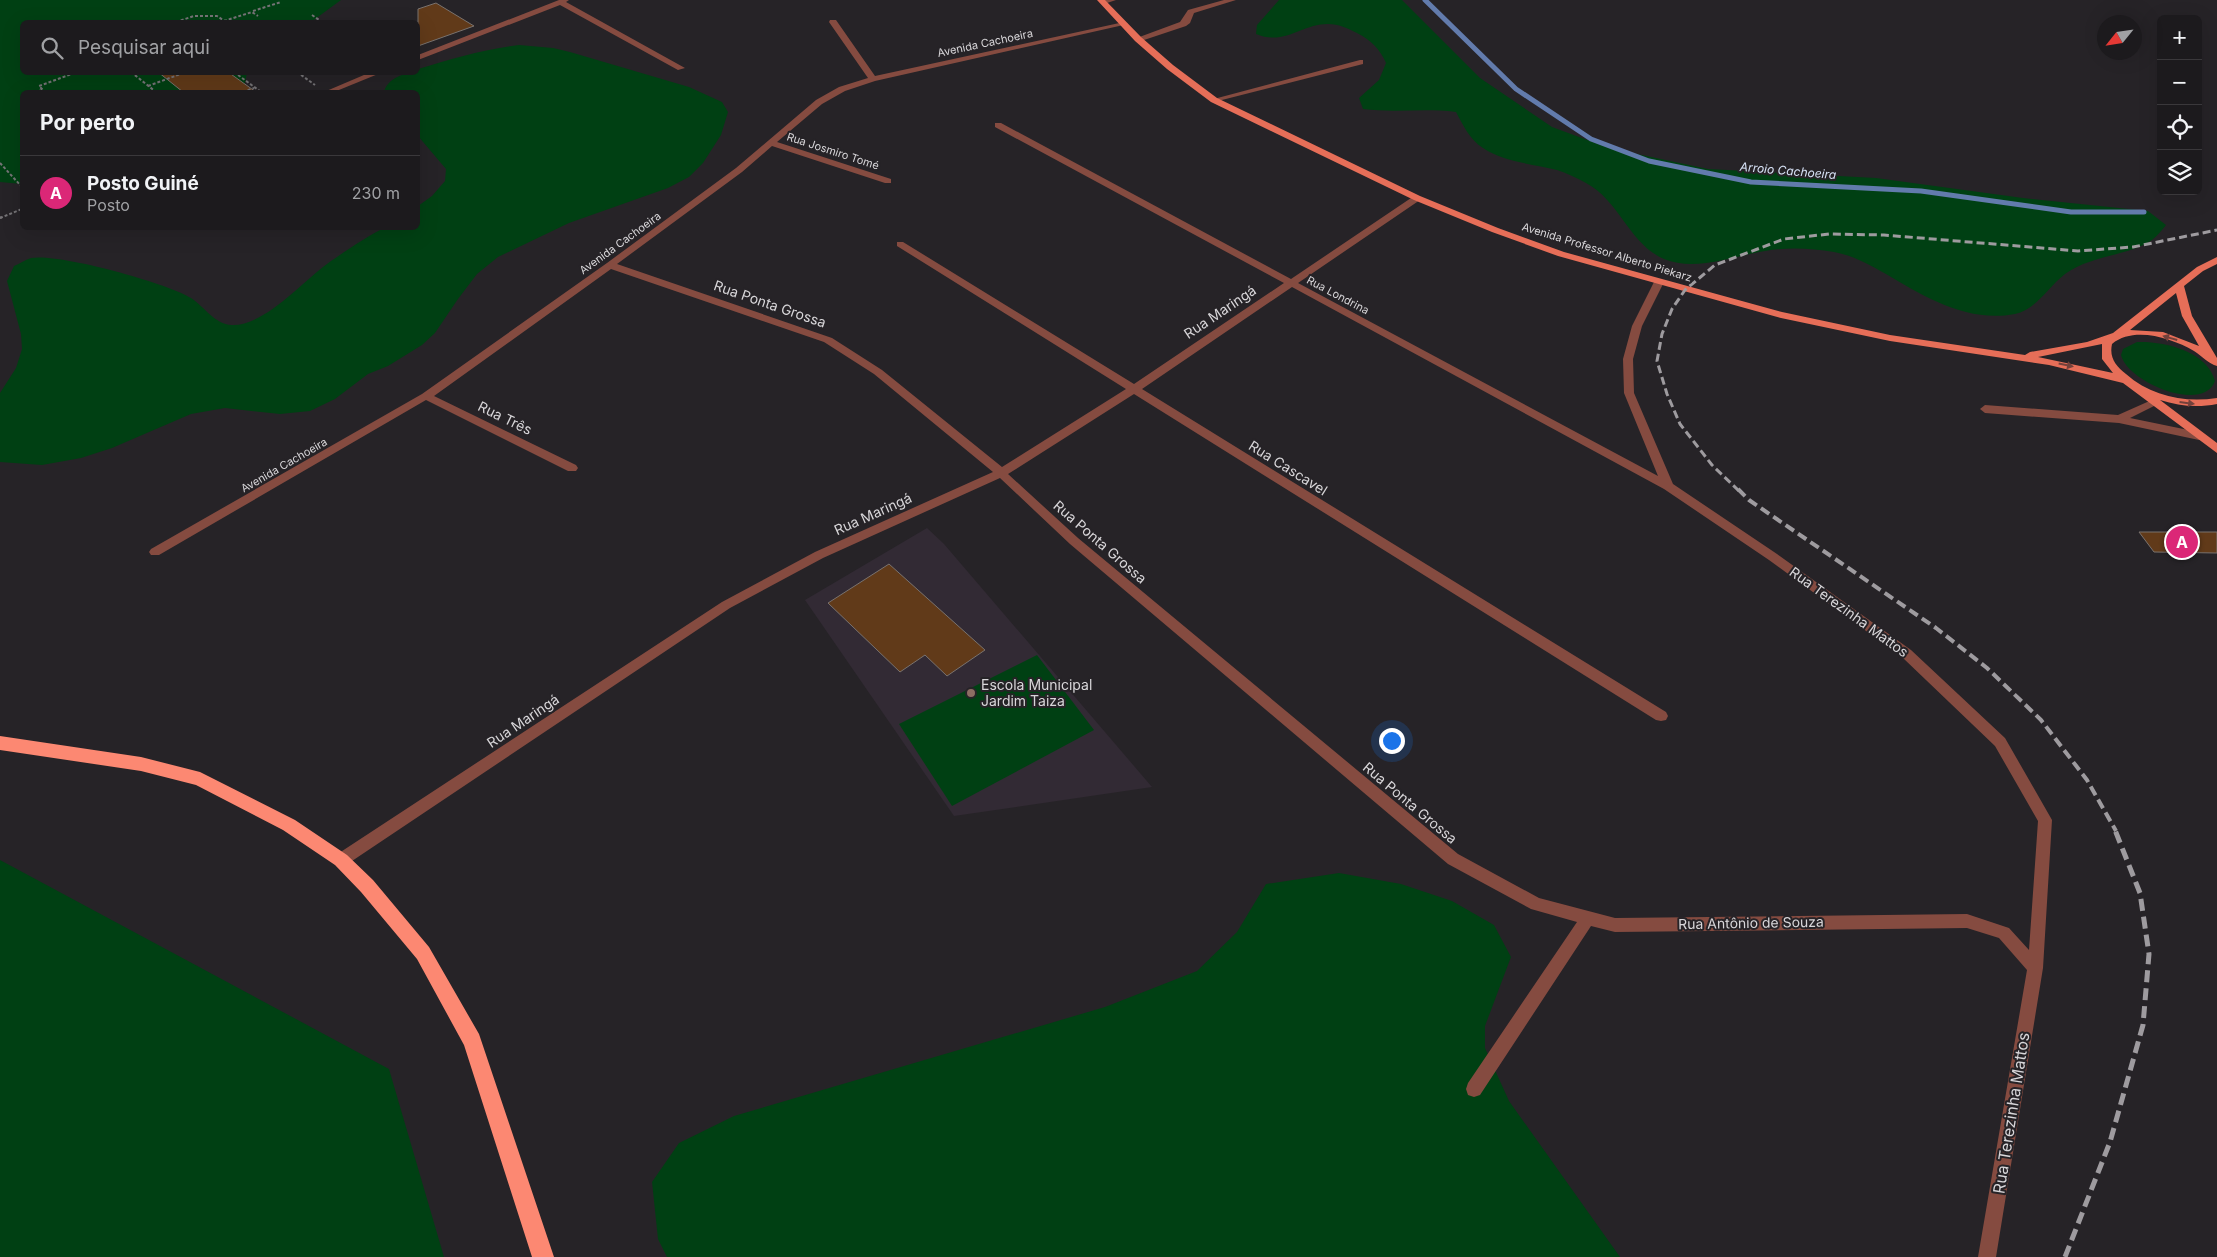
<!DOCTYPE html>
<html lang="pt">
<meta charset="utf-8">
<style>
body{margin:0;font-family:Inter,sans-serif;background:#252326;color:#f1f3f6}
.controls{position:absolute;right:15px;top:15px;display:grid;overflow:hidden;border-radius:8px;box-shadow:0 5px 20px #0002}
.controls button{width:45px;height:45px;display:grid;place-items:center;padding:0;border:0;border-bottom:1px solid #3a383b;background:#1c1a1d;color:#f1f3f6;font:25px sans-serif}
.compass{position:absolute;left:2097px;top:15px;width:45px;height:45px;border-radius:50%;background:#1c1a1d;box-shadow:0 5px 20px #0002;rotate:240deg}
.you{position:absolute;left:1391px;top:740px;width:18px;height:18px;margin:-12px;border:4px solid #fff;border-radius:50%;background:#1a73e8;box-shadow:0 0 0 8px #1a73e833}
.badge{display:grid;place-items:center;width:32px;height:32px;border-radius:50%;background:#db2777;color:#fff;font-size:16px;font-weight:700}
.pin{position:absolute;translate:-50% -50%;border:2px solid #fff;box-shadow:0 1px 5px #0006}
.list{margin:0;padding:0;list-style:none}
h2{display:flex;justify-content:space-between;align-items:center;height:65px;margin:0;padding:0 20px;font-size:21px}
h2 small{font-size:16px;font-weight:400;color:#a0a1a4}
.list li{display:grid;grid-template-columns:32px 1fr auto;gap:15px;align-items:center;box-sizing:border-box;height:75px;padding:0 20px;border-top:1px solid #3a383b}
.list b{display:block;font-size:19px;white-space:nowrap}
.list p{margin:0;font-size:16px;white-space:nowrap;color:#a0a1a4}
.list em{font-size:16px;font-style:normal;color:#a0a1a4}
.icon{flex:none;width:28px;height:28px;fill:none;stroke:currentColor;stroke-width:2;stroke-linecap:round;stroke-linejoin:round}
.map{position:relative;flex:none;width:2217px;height:1257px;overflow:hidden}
.search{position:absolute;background:#1c1a1d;box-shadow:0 5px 20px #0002;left:20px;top:20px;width:400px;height:55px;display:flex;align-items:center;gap:12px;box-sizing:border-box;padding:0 18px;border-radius:8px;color:#a0a1a4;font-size:19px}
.panel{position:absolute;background:#1c1a1d;box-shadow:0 5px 20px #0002;left:20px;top:90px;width:400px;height:140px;border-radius:8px}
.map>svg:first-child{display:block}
.built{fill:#322a34}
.green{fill:#004013}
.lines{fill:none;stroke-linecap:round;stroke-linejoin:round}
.stream{stroke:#627bac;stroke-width:5}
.building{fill:#613a19;stroke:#79726e}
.path-far1{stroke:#757376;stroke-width:2;stroke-dasharray:3 2;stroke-linecap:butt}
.path{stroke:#757376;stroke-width:2.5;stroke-dasharray:4 2;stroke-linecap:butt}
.minor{fill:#854b40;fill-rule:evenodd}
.major{fill:#e66e58;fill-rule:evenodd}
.highway{fill:#fc8872;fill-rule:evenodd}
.rail-far2{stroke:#9e9b9f;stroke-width:3;stroke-dasharray:8 4;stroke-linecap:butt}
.rail-far1{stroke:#9e9b9f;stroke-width:4;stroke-dasharray:10 5;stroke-linecap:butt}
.rail{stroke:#9e9b9f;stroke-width:5;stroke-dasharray:12 6;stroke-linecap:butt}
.oneway{fill:#73413b}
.education-dot{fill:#8d6e63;stroke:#262327;stroke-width:2}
.labels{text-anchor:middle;stroke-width:4;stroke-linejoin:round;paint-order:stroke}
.far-street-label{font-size:11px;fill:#d8d6d9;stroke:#262327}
.far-water-label{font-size:12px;font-style:italic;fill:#d7e2f6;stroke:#262327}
.street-label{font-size:14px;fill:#d8d6d9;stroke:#262327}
.poi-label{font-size:14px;fill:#d8d6d9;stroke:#262327;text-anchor:start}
.near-street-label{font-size:16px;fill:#d8d6d9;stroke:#262327}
</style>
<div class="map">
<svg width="2217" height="1257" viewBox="0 0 2217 1257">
<rect width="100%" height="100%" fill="#262327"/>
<path class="built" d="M 927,528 L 944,544 L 1152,787 L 954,816 L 805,600 Z"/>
<g class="green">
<path d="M 0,0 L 341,0 L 311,22 L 22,22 L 22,72 L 247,73 L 243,92 L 22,92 L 22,184 L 0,182 Z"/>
<path d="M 1279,0 L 1402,0 L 1480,78 L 1552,127 L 1609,148 L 1708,169 L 1876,178 L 2023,198 L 2148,211 L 2166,225 C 2162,230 2157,236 2152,240 C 2129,256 2091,255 2065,274 C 2048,287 2037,309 2015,314 C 1967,323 1925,297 1886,274 C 1870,265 1852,255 1834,252 C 1811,248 1787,247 1765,251 C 1734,256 1695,272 1664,259 C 1629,244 1620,201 1586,183 C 1577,178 1566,173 1557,170 C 1533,164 1504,162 1483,148 C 1470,140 1463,125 1456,112 C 1425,108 1394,113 1363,109 L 1359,98 L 1379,80 L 1386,63 C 1380,49 1371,40 1357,33 C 1347,28 1339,24 1328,24 C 1301,24 1285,46 1256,34 L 1257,25 Z"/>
<path d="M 519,45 L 553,48 L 570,52 L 689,87 L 722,102 L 728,112 L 721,135 L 703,163 L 689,177 L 668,188 L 569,223 L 498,257 L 477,274 L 458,299 L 435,333 L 422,345 L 388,366 L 368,374 L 335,399 L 310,411 L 280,414 L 225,408 L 191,414 L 112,448 L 81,458 L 42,465 L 0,462 L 0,393 L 16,368 L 22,349 L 21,334 L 7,281 L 14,266 C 19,264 25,260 31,258 C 59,253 167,283 191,298 C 205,307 214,324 232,325 C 263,326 300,285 323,267 C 336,257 369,235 384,228 C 392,225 408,228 418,228 L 418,206 L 432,196 L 445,181 L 446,169 L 418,136 L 418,92 L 384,92 C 387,79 404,72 418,72 L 418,69 C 451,59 484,49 519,45 Z"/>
<path d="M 2137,342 C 2164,341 2207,351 2215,381 C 2203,414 2127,382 2121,355 L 2123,349 Z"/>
<path d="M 1037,655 L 1094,730 L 952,806 L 899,724 Z"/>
<path d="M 0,860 L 389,1069 L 444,1257 L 0,1257 Z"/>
<path d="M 1339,873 L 1401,884 L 1452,901 L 1494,925 L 1511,957 L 1485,1026 L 1485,1048 L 1509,1101 L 1620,1257 L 667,1257 L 658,1239 L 652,1182 L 679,1143 L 734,1116 L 1105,1007 L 1197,971 L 1237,932 L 1266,884 Z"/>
</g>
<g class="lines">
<path class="stream" d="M 1425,0 L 1516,89 L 1591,139 L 1649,161 L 1751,182 L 1921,191 L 2071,212 L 2144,212"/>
</g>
<g class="building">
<path d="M 436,3 L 474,26 L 418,46 L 418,9 Z"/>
<path d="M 158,72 L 228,72 L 256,92 L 183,92 Z"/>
<path d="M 2139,532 L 2217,532 L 2217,553 L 2154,552 Z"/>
<path d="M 889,564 L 985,650 L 947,676 L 925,655 L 900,672 L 828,603 Z"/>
</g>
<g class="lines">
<g class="path-far1">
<path d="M 253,11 L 281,2"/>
<path d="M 312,15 L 322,22"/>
<path d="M 224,21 L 252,12 L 258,16"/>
<path d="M 176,22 L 194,16 L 217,16 L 226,22"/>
<path d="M 131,72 L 156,92"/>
<path d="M 195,72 L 198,75"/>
<path d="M 234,72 L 261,92"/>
<path d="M 297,72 L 315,85"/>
<path d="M 148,86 L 186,72"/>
<path d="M 34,92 L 43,90 L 39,86 L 77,72"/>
<path d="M 243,92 L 254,88"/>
<path d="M 0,163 L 22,187"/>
<path d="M 0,218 L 22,209"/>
</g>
<path class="path" d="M 0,218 L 2,217"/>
<g class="minor">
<path d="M 559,0 L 569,0 L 566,2 L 685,68 L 678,70 L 560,5 L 418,60 L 418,55 Z"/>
<path d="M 1101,0 L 1116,0 L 1104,4 L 1100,2 Z"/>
<path d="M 1224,0 L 1236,0 L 1194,13 L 1190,23 L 1186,26 L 1141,41 L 1134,39 L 1180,22 L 1188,10 Z"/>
<path d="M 830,20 L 836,20 L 875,76 L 1124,22 L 1128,24 L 875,81 L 845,91 L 822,104 L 777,142 L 891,179 L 891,183 L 885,183 L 772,146 L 742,172 L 617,264 L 832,338 L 882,370 L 1002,467 L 1126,389 L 897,246 L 897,242 L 903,242 L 1134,384 L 1284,283 L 995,127 L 995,123 L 1001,123 L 1291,279 L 1414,196 L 1420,196 L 1420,200 L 1298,283 L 1658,476 L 1624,393 L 1623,359 L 1632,326 L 1654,282 L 1659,279 L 1662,280 L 1664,282 L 1642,326 L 1633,359 L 1634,393 L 1673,484 L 1777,554 L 1911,650 L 2005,738 L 2052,820 L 2043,968 L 1996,1257 L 1978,1257 L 2027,970 L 1999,938 L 1967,928 L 1615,932 L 1591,926 L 1480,1095 L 1474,1097 L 1468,1095 L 1466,1089 L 1468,1083 L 1577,922 L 1531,909 L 1448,864 L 1070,544 L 1000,478 L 823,558 L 730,608 L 346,865 L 341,866 L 336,865 L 334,860 L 336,855 L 722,602 L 815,552 L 993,472 L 874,374 L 824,342 L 611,269 L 434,396 L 576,465 L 578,468 L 576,471 L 568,471 L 426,400 L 159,555 L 151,555 L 149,552 L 151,549 L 422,394 L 607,263 L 736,168 L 816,100 L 839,87 L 868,78 L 829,22 ZM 1292,287 L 1664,489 L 1769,560 L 1903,658 L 1995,746 L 2038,821 L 2029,950 L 2009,928 L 1967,914 L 1615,918 L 1539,898 L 1458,854 L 1078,538 L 1008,474 L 1134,394 L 1656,720 L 1661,721 L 1666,720 L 1668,716 L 1666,712 L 1142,389 Z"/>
<path d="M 1360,60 L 1363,60 L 1363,64 L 1214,102 L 1210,100 Z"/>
<path d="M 371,72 L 383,72 L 334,92 L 324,92 Z"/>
<path d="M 2154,399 L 2159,402 L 2158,404 L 2130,418 L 2203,433 L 2204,436 L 2203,439 L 2199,440 L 2119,423 L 1985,413 L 1980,409 L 1985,405 L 2118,415 Z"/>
</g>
<path class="major" d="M 1097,0 L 1105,0 L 1141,37 L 1173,65 L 1217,98 L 1420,196 L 1498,228 L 1564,252 L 1782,312 L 1890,335 L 2025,355 L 2030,352 L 2087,342 L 2113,333 L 2197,267 L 2217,257 L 2217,264 L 2203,271 L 2184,286 L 2192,316 L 2217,358 L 2217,366 C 2209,364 2202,356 2194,351 C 2171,338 2134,326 2112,344 C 2109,358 2116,366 2126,374 C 2151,396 2184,403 2217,398 L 2217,404 C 2197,408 2179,406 2160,400 L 2217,443 L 2217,453 L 2123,383 L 2049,365 L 1890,341 L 1781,318 L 1558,256 L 1492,232 L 1414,200 L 1211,102 L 1167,69 L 1135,41 ZM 2176,293 L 2182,316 L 2199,346 L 2163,332 L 2130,330 ZM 2102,344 L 2102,359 L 2113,373 L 2038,357 Z"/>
<path class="highway" d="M 0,736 L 141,757 L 200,772 L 295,820 L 347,855 L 373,880 L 429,947 L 479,1034 L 554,1257 L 532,1257 L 464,1045 L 417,959 L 361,892 L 335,865 L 283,830 L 196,785 L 141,771 L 0,750 Z"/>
<path class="rail-far2" d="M 1739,491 L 1712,465 L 1680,424 L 1667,394 L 1657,361 L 1662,334 L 1672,309 L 1685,290 L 1715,265 L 1784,239 L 1829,234 L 1884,235 L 2078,251 L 2133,247 L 2217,230"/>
<path class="rail-far1" d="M 1738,489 L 1749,500 L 1936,628 L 1987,668 L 2041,720 L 2087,780 L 2116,831"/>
<path class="rail" d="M 2065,1257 L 2110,1142 L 2143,1025 L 2149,954 L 2140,893 L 2115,830"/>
</g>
<defs><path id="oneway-solid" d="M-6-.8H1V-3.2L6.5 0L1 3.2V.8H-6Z" transform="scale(1.25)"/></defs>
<g class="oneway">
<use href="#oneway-solid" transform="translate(2170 338) rotate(-164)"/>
<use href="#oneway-solid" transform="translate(2066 365) rotate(12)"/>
<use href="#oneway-solid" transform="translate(2187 403) rotate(7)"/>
</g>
<circle class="education-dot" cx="971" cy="693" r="5"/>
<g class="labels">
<g class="far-street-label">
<text transform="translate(985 43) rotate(-12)" y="4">Avenida Cachoeira</text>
<text transform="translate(833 151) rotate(18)" y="4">Rua Josmiro Tomé</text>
<text transform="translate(620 243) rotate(-36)" y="4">Avenida Cachoeira</text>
<text transform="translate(1607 252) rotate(17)" y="4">Avenida Professor Alberto Piekarz</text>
<text transform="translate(1338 295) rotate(28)" y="4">Rua Londrina</text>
<text transform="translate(284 465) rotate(-30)" y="4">Avenida Cachoeira</text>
</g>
<g class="far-water-label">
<text transform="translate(1788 171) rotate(5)" y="4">Arroio Cachoeira</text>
</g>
<g class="street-label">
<text transform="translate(770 304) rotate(19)" y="5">Rua Ponta Grossa</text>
<text transform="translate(1220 312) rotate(-34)" y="5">Rua Maringá</text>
<text transform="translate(505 418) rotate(26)" y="5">Rua Três</text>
<text transform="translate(1288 468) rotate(32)" y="5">Rua Cascavel</text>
<text transform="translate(873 514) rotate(-24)" y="5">Rua Maringá</text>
<text transform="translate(1100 542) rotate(41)" y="5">Rua Ponta Grossa</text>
<text transform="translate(1849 612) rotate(36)" y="5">Rua Terezinha Mattos</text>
<text transform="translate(523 721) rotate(-34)" y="5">Rua Maringá</text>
<text transform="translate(1410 803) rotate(40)" y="5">Rua Ponta Grossa</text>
<text transform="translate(1751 923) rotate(-1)" y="5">Rua Antônio de Souza</text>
</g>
<g class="poi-label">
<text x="981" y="690">Escola Municipal<tspan x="981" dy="16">Jardim Taiza</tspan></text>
</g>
<g class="near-street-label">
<text transform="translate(2011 1113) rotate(-81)" y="6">Rua Terezinha Mattos</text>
</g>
</g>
</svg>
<div class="controls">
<button>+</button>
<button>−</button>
<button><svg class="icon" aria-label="locate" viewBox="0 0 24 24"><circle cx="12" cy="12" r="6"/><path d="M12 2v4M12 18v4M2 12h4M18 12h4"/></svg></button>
<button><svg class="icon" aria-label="layers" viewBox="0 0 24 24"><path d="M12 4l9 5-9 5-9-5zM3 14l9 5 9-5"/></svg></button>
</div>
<svg class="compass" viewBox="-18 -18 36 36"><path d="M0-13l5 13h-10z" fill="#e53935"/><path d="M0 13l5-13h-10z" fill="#a0a1a4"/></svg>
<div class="you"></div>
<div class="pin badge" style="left:2182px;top:542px">A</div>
<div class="search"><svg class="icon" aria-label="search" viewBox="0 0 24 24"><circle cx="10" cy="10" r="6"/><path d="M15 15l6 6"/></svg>Pesquisar aqui</div>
<section class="panel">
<h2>Por perto<small></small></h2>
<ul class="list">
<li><span class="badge">A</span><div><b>Posto Guiné</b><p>Posto</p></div><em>230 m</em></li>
</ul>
</section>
</div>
